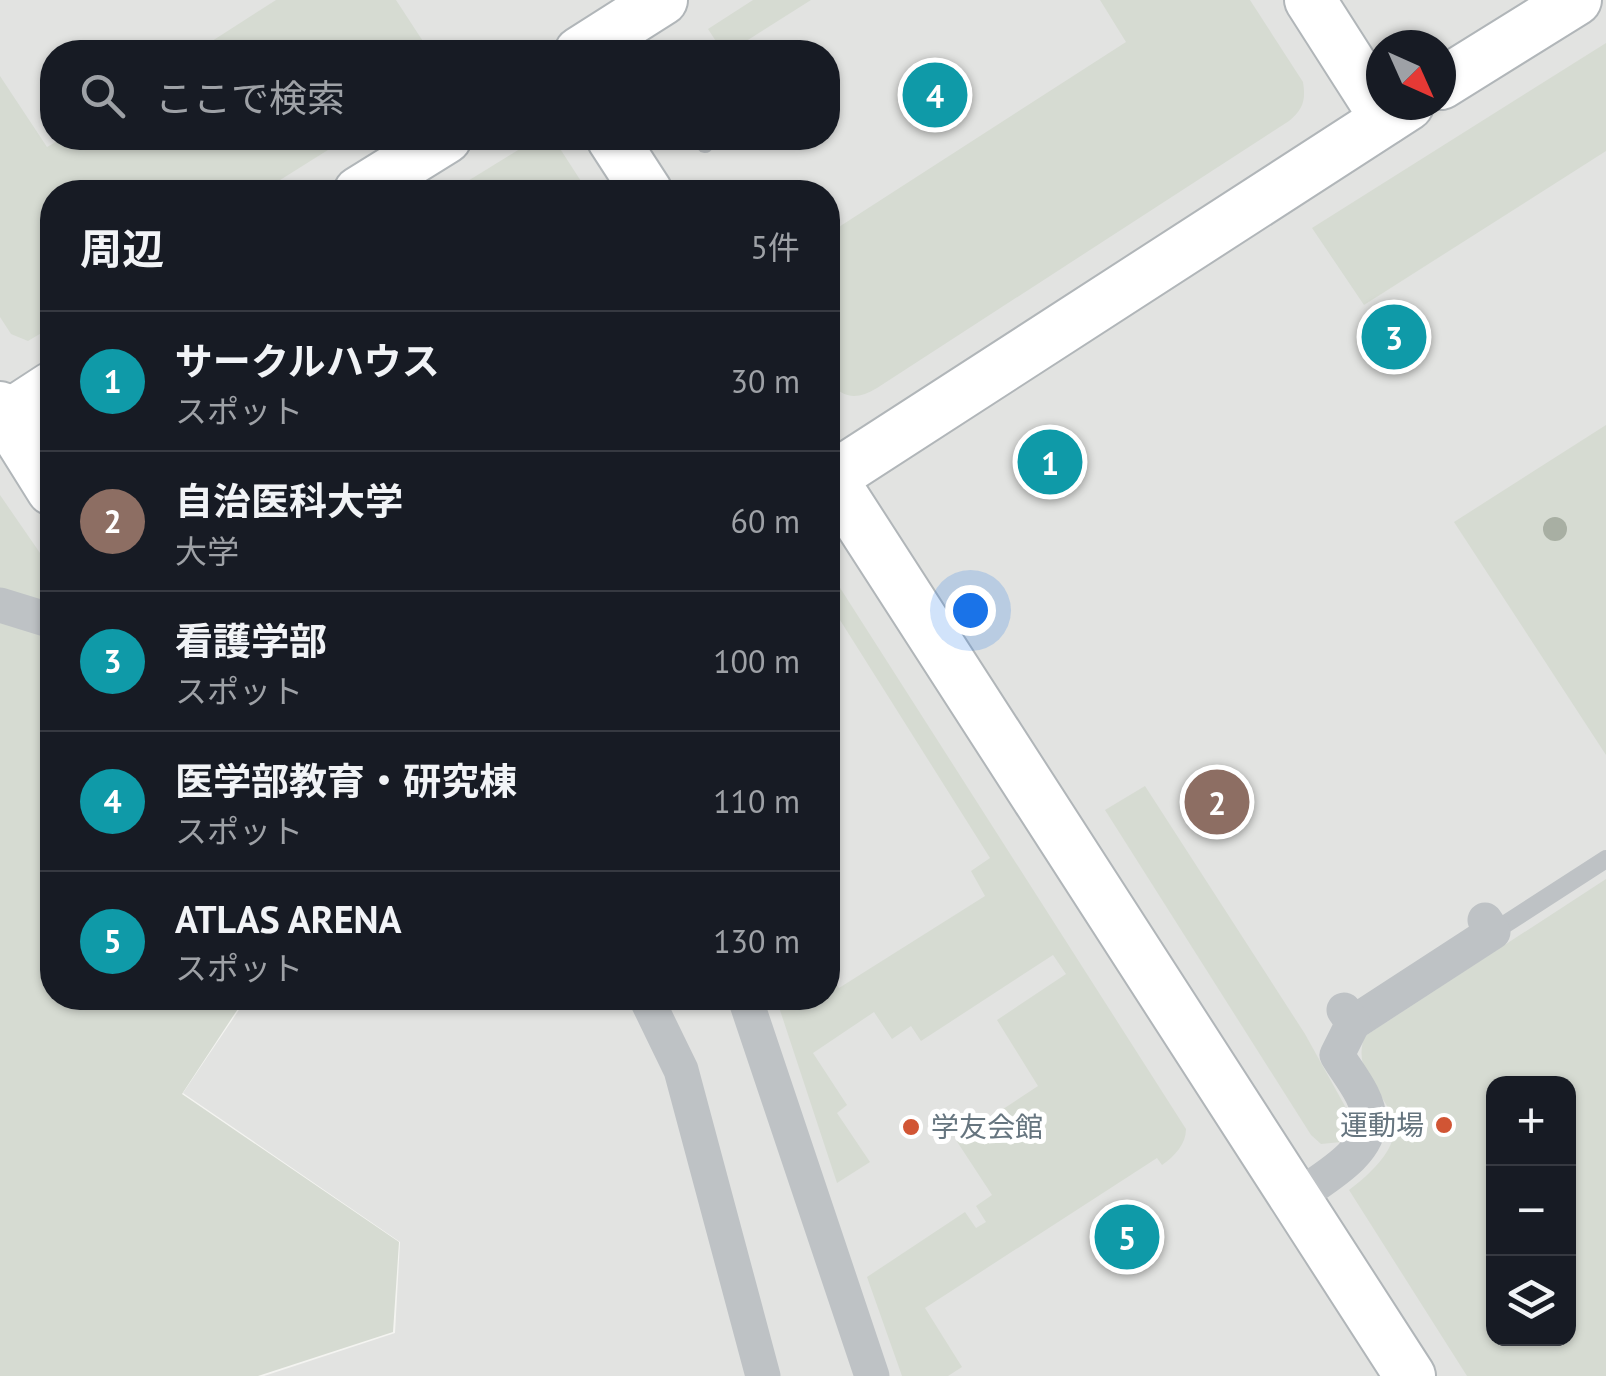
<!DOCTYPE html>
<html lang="ja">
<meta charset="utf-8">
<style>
body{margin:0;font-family:"PT Sans","Noto Sans JP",sans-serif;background:#20242c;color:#f1f3f6}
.controls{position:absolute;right:30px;bottom:30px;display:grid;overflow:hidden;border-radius:20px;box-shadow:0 2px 8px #0004}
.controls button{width:90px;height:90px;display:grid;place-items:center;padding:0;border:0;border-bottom:2px solid #363941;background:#171b24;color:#f1f3f6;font:50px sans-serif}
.compass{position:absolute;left:1366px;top:30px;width:90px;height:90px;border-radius:50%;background:#171b24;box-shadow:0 2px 8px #0004;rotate:135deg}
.you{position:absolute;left:970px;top:610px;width:35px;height:35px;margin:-25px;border:8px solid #fff;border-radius:50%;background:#1a73e8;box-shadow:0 0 0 15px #1a73e833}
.badge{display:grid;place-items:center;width:65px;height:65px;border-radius:50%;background:#2563eb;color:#fff;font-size:32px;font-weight:700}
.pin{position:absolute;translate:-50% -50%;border:5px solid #fff;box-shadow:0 2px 10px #0006}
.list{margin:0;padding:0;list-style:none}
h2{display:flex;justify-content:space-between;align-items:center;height:130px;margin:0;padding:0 40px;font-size:42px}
h2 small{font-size:32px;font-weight:400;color:#9ea1a6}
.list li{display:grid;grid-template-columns:65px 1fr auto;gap:30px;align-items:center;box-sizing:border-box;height:140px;padding:0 40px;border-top:2px solid #363941}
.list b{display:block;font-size:38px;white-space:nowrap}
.list p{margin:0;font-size:32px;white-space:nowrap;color:#9ea1a6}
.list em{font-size:32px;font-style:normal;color:#9ea1a6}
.icon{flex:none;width:55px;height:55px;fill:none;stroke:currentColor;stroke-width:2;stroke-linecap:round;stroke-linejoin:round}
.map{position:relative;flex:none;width:1606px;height:1376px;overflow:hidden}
.search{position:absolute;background:#171b24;box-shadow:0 2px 8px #0004;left:40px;top:40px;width:800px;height:110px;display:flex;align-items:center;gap:25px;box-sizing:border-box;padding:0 35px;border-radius:40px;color:#9ea1a6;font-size:38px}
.panel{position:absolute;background:#171b24;box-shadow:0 2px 8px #0004;left:40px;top:180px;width:800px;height:830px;border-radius:40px}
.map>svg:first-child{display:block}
.built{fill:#e2e3e1;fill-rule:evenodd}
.green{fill:#d6dbd2;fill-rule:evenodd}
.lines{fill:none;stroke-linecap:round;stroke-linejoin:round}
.secondary-casing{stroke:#b1b6b9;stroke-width:54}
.lane{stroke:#bec2c5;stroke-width:18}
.street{stroke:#bec2c5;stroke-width:35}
.secondary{stroke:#fff;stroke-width:50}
.tree{fill:#a8afa3}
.poi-dot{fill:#d15534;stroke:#fff;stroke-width:4}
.labels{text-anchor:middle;stroke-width:10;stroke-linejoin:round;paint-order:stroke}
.poi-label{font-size:28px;fill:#66757f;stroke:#fff;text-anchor:end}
</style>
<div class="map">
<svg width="1606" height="1376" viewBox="0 0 1606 1376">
<rect width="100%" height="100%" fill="#f4f4f1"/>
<path class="built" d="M 0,0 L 1606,0 L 1606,1376 L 264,1376 L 395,1333 L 400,1242 L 183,1093 L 247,998 L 828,998 L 828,192 L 52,192 L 52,606 L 0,594 ZM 1381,45 L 1441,45 L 1441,105 L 1381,105 ZM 52,52 L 828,52 L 828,138 L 52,138 ZM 1494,1084 L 1568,1084 L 1568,1338 L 1494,1338 Z"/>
<g class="green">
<path d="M 276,0 L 396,0 L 430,52 L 195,52 Z"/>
<path d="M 753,0 L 811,0 L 729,52 L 723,52 L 708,29 Z"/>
<path d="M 1100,0 L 1250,0 L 1303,82 C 1306,101 1303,109 1289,121 L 877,388 C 857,400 844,399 828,381 L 828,303 L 836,298 L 828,285 L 828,234 L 1126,42 Z"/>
<path d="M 1606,43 L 1606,151 L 1364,305 L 1312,228 Z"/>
<path d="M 0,76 L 47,147 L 63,138 L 347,138 L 261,192 L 52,192 L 52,333 L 43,332 L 28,341 L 11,334 L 0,317 Z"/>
<path d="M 545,138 L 557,144 L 588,192 L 450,192 L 536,139 Z"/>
<path d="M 1606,425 L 1606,755 L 1454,522 Z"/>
<path d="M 0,495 L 40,553 L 52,566 L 52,998 L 245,998 L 182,1094 L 399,1242 L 393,1332 L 258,1376 L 0,1376 Z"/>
<path d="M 828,569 L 1186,1129 C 1186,1144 1175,1156 1162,1165 L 1157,1158 L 925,1308 L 962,1367 L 948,1376 L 902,1376 L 867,1277 L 965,1212 L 976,1228 L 986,1222 L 976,1206 L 992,1195 L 956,1140 L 1038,1086 L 997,1020 L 1066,974 L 1053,955 L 921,1041 L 911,1026 L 892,1039 L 874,1012 L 813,1053 L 847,1105 L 837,1113 L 870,1162 L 837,1183 L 776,998 L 828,998 L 828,972 L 839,988 L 985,896 L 971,871 L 990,858 L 828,601 Z"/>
<path d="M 1145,786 L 1305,1034 L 1346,1108 L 1351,1126 L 1341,1142 L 1321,1144 L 1311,1135 L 1105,810 Z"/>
<path d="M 1606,879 L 1606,1376 L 1467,1376 L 1349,1190 C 1453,1111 1341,1096 1365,1036 ZM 1494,1084 L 1568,1084 L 1568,1338 L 1494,1338 Z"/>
</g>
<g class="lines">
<defs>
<g id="secondary">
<path d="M 1310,0 L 1386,119"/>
<path d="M 580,52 L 662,0"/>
<path d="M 1441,84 L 1576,0"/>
<path d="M 612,138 L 647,192"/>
<path d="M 359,192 L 446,138"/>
<path d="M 0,407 L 52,490"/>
<path d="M 6,417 L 52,387"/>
<path d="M 828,473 L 1410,1376"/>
<path d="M 828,480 L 1408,105"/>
</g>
</defs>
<use href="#secondary" class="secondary-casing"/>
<g class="lane">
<path d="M 701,138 L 705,144"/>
<path d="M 623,153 L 648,138"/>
<path d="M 1493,932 L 1606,859"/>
</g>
<g class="street">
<path d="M 0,605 L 52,621"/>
<path d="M 646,998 L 681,1070 L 763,1376"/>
<path d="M 745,998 L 872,1376"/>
<path d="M 1353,1023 L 1493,932 L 1485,920"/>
<path d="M 1295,1199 C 1319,1180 1370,1155 1369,1120 C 1369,1097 1348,1074 1337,1055 L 1353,1023 L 1344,1010"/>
</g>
<use href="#secondary" class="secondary"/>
</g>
<circle class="tree" cx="1555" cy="529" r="12"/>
<g class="poi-dot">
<circle cx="1444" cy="1125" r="10"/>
<circle cx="911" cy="1127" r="10"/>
</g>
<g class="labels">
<g class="poi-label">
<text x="1424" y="1135">運動場</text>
<text x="931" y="1137" text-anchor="start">学友会館</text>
</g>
</g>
</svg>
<div class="controls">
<button>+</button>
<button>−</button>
<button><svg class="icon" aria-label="layers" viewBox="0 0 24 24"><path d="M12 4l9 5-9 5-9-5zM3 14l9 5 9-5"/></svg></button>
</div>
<svg class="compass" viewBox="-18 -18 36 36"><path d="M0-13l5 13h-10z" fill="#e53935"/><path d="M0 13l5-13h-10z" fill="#9ea1a6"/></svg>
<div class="you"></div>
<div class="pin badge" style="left:1050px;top:462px;background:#0f9aa8">1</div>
<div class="pin badge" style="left:1217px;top:802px;background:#8d6e63">2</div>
<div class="pin badge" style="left:1394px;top:337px;background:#0f9aa8">3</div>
<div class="pin badge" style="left:935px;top:95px;background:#0f9aa8">4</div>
<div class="pin badge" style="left:1127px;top:1237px;background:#0f9aa8">5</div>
<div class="search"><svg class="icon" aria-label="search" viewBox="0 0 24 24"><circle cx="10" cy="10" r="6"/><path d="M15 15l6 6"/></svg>ここで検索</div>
<section class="panel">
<h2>周辺<small>5件</small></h2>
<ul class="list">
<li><span class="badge" style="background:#0f9aa8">1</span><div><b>サークルハウス</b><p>スポット</p></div><em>30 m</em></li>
<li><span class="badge" style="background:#8d6e63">2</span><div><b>自治医科大学</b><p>大学</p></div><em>60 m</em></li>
<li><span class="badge" style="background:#0f9aa8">3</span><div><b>看護学部</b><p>スポット</p></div><em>100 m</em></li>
<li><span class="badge" style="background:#0f9aa8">4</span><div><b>医学部教育・研究棟</b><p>スポット</p></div><em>110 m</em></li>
<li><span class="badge" style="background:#0f9aa8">5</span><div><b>ATLAS ARENA</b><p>スポット</p></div><em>130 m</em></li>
</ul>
</section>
</div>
